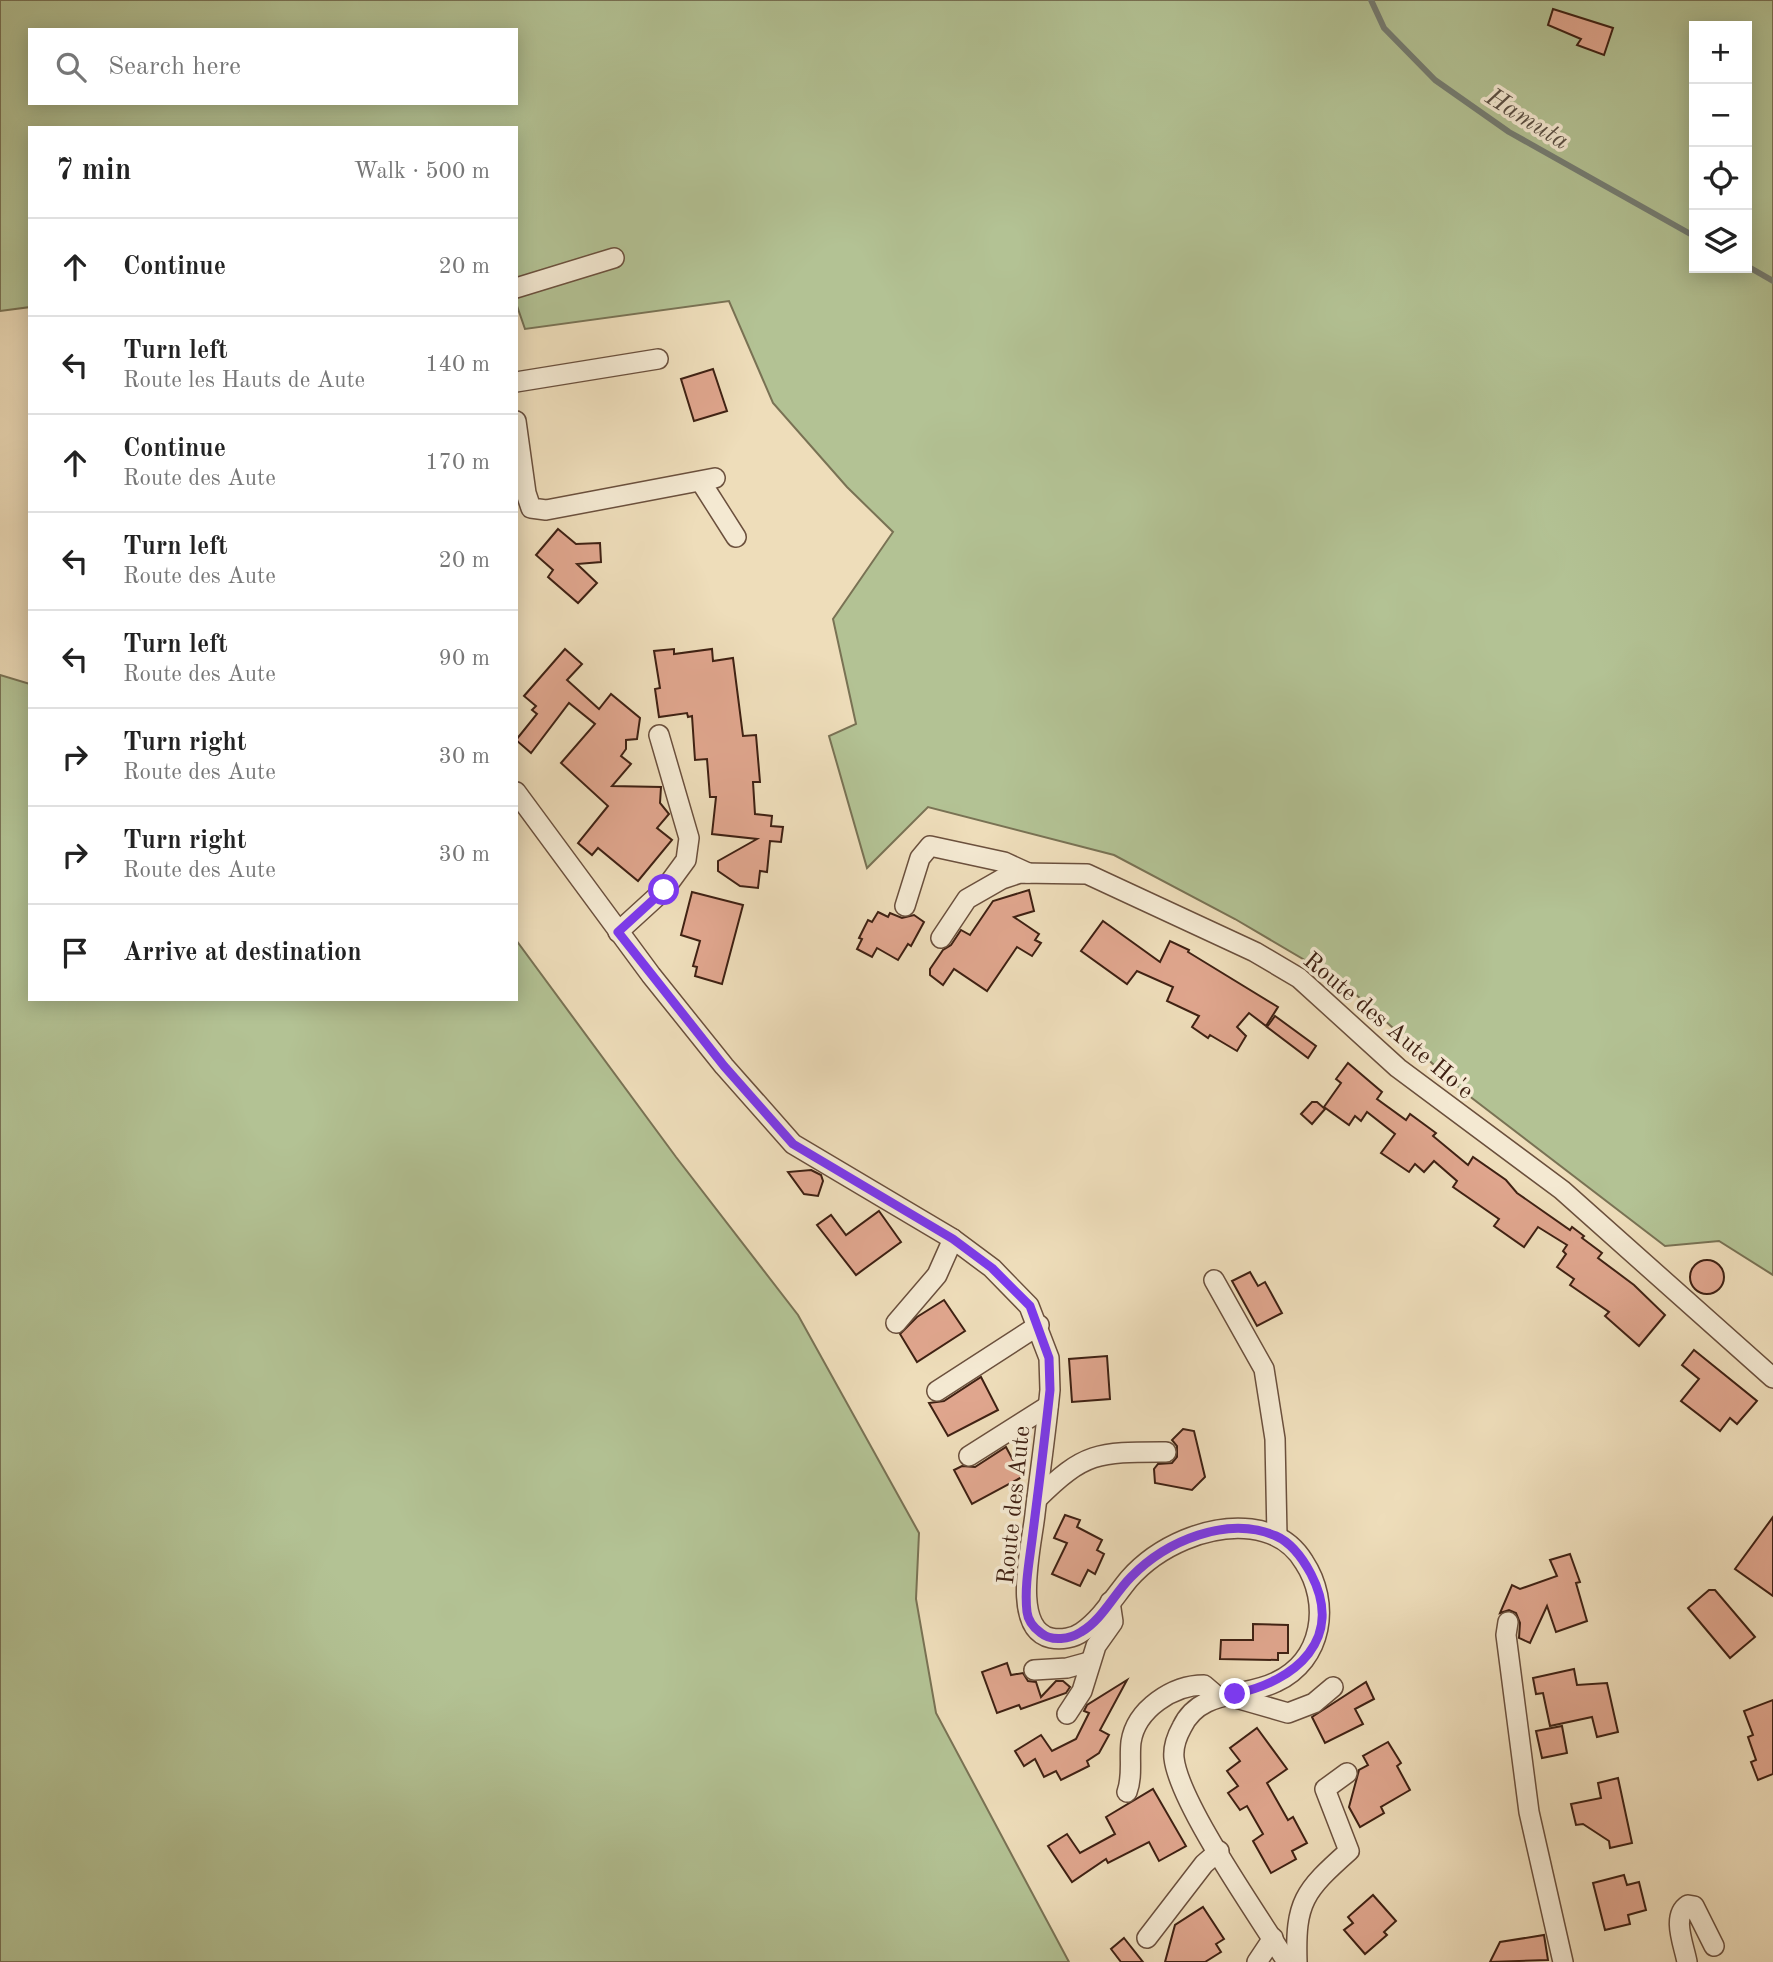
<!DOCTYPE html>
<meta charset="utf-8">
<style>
body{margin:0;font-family:"Old Standard TT",serif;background:#f2f2f2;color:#222}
.controls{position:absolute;right:21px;top:21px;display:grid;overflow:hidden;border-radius:0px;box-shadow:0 4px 18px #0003}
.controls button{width:63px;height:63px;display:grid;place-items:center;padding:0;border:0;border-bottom:2px solid #e0e0e0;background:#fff;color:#222;font:35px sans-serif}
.stop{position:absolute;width:21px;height:21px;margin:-16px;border:5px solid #7c3aed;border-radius:50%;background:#fff}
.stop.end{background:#7c3aed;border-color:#fff;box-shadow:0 2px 7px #0008}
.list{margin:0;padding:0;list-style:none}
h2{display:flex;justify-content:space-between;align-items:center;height:91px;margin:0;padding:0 28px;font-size:30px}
h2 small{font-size:23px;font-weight:400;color:#767676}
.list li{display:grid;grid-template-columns:46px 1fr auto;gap:21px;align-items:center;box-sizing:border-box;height:98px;padding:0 28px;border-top:2px solid #e0e0e0}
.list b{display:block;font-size:26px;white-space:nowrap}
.list p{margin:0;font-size:23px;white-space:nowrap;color:#767676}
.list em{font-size:23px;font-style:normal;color:#767676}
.icon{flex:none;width:38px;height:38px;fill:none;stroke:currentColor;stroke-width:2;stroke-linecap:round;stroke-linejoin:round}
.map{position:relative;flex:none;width:1773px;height:1962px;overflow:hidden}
.search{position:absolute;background:#fff;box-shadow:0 4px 18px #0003;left:28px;top:28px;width:490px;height:77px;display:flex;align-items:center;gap:18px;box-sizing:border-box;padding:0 24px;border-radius:0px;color:#767676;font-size:26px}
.panel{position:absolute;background:#fff;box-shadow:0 4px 18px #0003;left:28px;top:126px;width:490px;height:875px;border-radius:0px}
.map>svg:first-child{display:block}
.green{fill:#b3c294;stroke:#797254;stroke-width:2;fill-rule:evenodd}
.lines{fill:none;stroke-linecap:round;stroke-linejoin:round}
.stream{stroke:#757d73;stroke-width:6}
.building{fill:#e0a68e;stroke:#3f2113;stroke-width:2}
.minor-casing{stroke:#6b503d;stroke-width:22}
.minor{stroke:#f4e9d2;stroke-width:19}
.route{stroke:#7c3aed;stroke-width:9}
.labels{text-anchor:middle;stroke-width:7;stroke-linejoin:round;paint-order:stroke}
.street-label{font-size:24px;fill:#3f2113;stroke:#f4e9d2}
.water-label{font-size:26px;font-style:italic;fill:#5a4f43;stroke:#f4e9d2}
</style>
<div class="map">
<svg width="1773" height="1962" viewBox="0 0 1773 1962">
<rect width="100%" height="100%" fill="#eeddba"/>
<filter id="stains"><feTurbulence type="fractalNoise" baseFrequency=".00286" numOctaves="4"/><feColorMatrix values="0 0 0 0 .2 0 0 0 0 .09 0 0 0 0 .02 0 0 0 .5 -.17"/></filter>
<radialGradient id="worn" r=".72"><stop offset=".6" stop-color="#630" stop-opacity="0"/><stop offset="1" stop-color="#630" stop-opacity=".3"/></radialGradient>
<g class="green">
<path d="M 0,0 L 1773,0 L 1773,1275 L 1719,1241 L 1665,1246 L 1464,1092 L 1342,982 L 1235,919 L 1114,855 L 928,807 L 867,868 L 829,736 L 856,724 L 833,619 L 893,532 L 847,487 L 773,403 L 729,301 L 525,329 L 516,303 L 516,128 L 30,128 L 30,307 L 0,311 ZM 1694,26 L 1747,26 L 1747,268 L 1694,268 ZM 30,30 L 516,30 L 516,103 L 30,103 Z"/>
<path d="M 0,675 L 30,684 L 30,999 L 516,999 L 516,940 L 676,1157 L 798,1315 L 919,1533 L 916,1599 L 936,1713 L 1069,1962 L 0,1962 Z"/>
</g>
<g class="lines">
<g class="stream">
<path d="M 1371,0 L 1384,28 L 1435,80 L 1509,132 L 1694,236"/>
<path d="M 1747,266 L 1773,281"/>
</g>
</g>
<g class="building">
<path d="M 1553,9 L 1613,28 L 1604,55 L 1577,45 L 1581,39 L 1548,25 Z"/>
<path d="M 713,369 L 727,411 L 694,421 L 681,379 Z"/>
<path d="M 558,529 L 576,544 L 600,543 L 601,562 L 577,564 L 597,583 L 578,603 L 548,577 L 553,570 L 536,555 Z"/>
<path d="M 565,649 L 582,664 L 567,680 L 599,709 L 611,694 L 640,718 L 637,739 L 626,740 L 626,749 L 621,756 L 631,764 L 612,786 L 661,787 L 660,803 L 669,814 L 657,828 L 672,840 L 638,881 L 598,848 L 592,855 L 578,843 L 608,806 L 561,763 L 595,724 L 569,703 L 531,753 L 516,740 L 537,714 L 532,710 L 536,706 L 524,696 Z"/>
<path d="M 674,649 L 674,654 L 712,649 L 713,661 L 733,658 L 743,736 L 756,735 L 760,782 L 753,782 L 755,814 L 772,816 L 771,826 L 783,827 L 781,842 L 770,841 L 767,872 L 760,871 L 758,888 L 740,886 L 718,871 L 718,861 L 757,839 L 712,834 L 716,797 L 710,797 L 707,759 L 695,760 L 692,716 L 688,717 L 687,713 L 659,717 L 655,689 L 660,688 L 654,651 Z"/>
<path d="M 1029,890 L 1034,911 L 1014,917 L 1039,934 L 1035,940 L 1041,943 L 1032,956 L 1017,947 L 987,991 L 954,969 L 943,985 L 930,975 L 930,969 L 943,950 L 951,945 L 961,930 L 970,935 L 993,901 Z"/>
<path d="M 692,892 L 743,905 L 722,984 L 695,976 L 697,967 L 693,966 L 700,941 L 681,935 Z"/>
<path d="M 878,912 L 888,917 L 890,913 L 902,918 L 914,915 L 924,922 L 911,946 L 908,944 L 898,960 L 877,948 L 872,957 L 857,949 L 862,939 L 859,938 L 868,920 L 872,922 Z"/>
<path d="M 1103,921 L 1160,962 L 1170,941 L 1189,950 L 1188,952 L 1278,1007 L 1266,1026 L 1249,1013 L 1237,1027 L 1246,1036 L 1237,1051 L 1210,1035 L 1208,1038 L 1192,1027 L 1199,1016 L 1167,1001 L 1173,987 L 1137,971 L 1127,984 L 1081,951 Z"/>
<path d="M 1275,1016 L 1316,1046 L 1308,1058 L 1267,1027 Z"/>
<path d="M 1348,1063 L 1382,1092 L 1377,1099 L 1406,1120 L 1410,1114 L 1436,1133 L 1433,1136 L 1468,1165 L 1473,1157 L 1506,1180 L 1517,1193 L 1570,1230 L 1572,1227 L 1584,1236 L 1582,1238 L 1602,1253 L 1598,1258 L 1634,1285 L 1665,1315 L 1639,1346 L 1605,1316 L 1609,1312 L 1570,1285 L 1574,1279 L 1557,1267 L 1566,1254 L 1563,1251 L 1567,1245 L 1538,1227 L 1524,1247 L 1494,1226 L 1499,1219 L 1453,1187 L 1457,1181 L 1434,1161 L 1424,1172 L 1415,1164 L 1409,1172 L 1381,1153 L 1395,1134 L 1367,1112 L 1361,1121 L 1355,1116 L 1349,1125 L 1324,1107 L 1341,1083 L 1336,1079 Z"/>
<path d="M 1312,1102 L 1317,1102 L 1325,1109 L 1312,1124 L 1301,1114 Z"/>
<path d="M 811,1170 L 821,1175 L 823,1181 L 818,1196 L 804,1194 L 788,1172 Z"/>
<path d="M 879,1211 L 901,1242 L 856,1275 L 817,1225 L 831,1215 L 846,1235 Z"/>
<circle cx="1707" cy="1277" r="17"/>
<path d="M 1250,1272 L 1258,1286 L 1265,1282 L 1282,1313 L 1257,1326 L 1232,1281 Z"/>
<path d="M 944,1300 L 965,1331 L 917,1362 L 900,1334 L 917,1317 Z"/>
<path d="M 1694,1350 L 1757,1401 L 1737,1424 L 1730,1418 L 1720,1431 L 1681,1401 L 1699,1379 L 1682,1365 Z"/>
<path d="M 1107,1356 L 1110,1399 L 1072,1402 L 1069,1359 Z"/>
<path d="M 981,1377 L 998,1410 L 948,1436 L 929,1403 L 944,1401 Z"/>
<path d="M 1183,1429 L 1194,1431 L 1205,1477 L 1192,1490 L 1155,1483 L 1154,1469 L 1158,1464 L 1172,1463 L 1177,1457 L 1177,1446 L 1172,1440 Z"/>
<path d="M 1006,1447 L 1022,1477 L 972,1504 L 954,1470 L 962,1466 L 975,1467 Z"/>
<path d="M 1065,1515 L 1080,1520 L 1077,1527 L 1102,1540 L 1097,1550 L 1104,1554 L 1095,1574 L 1088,1570 L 1080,1586 L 1052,1574 L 1067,1543 L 1054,1538 Z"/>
<path d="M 1773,1517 L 1773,1596 L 1735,1569 Z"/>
<path d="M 1570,1554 L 1580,1582 L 1576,1583 L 1587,1621 L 1556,1632 L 1547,1606 L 1530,1643 L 1519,1638 L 1520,1623 L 1516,1613 L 1509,1610 L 1500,1613 L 1512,1585 L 1520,1589 L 1557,1576 L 1550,1560 Z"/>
<path d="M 1709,1590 L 1715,1590 L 1755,1637 L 1730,1658 L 1688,1608 Z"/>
<path d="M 1253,1624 L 1288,1625 L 1288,1653 L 1278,1653 L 1278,1660 L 1220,1659 L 1221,1640 L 1253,1640 Z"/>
<path d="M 1007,1663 L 1011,1675 L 1023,1673 L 1028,1681 L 1036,1682 L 1041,1697 L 1056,1681 L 1063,1681 L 1070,1687 L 1066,1693 L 1021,1709 L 1019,1705 L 997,1713 L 982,1672 Z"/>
<path d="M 1574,1669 L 1577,1685 L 1607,1683 L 1618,1732 L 1597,1737 L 1592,1717 L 1550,1726 L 1543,1693 L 1536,1694 L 1533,1678 Z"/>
<path d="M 1127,1680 L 1100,1730 L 1109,1735 L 1099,1753 L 1087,1761 L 1089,1766 L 1061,1780 L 1056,1771 L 1044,1777 L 1035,1759 L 1024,1766 L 1015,1751 L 1041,1735 L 1052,1751 L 1076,1739 L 1089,1713 L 1084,1711 L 1087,1705 Z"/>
<path d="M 1366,1682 L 1374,1699 L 1355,1709 L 1363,1724 L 1325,1743 L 1312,1717 Z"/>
<path d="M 1773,1700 L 1773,1774 L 1758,1780 L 1751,1762 L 1756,1760 L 1748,1737 L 1753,1735 L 1744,1711 Z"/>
<path d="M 1562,1726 L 1567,1753 L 1542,1758 L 1536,1731 Z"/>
<path d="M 1257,1728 L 1287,1769 L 1267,1783 L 1288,1820 L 1293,1817 L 1307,1843 L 1292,1851 L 1296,1859 L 1271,1873 L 1253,1841 L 1263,1834 L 1247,1806 L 1240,1810 L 1228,1793 L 1238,1786 L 1227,1771 L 1240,1761 L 1230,1748 Z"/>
<path d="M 1388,1742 L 1401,1763 L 1397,1766 L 1410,1790 L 1381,1807 L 1384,1813 L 1360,1827 L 1349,1807 L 1359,1770 L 1368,1765 L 1363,1756 Z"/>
<path d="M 1618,1778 L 1632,1843 L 1610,1848 L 1609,1841 L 1583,1824 L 1576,1825 L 1571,1804 L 1601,1798 L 1598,1783 Z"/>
<path d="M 1153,1789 L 1186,1846 L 1159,1861 L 1149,1842 L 1108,1863 L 1106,1859 L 1072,1882 L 1048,1846 L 1067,1834 L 1080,1853 L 1115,1834 L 1106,1817 Z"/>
<path d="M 1624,1875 L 1627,1885 L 1639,1882 L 1646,1910 L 1628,1915 L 1630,1924 L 1605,1930 L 1593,1883 Z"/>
<path d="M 1373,1895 L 1396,1921 L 1384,1932 L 1387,1935 L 1365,1954 L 1344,1930 L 1353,1923 L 1348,1917 Z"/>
<path d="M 1203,1907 L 1224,1939 L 1216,1944 L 1221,1952 L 1205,1962 L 1165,1962 L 1175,1925 Z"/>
<path d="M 1544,1935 L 1548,1960 L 1490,1962 L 1500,1942 Z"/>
<path d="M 1124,1938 L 1143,1962 L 1121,1962 L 1111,1949 Z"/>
</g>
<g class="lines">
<defs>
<g id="minor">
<path d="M 516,288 L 614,258"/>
<path d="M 516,382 L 658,359"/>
<path d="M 516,421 L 526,493 L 531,508 L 546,510 L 715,478"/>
<path d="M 701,482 L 736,537"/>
<path d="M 516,792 L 651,975 L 724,1066 L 793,1144 L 953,1239 L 992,1268 L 1029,1306 L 1049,1358 L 1050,1390 C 1046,1431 1040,1472 1035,1514 C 1032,1544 1010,1629 1051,1638 C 1061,1640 1074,1638 1082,1632 C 1101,1619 1115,1596 1129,1579 C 1158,1546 1208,1524 1251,1529 C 1274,1532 1292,1542 1304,1562 C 1331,1603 1323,1660 1276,1682 C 1244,1698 1200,1689 1182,1727 C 1177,1736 1173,1748 1174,1758 C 1179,1804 1260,1918 1287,1962"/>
<path d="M 905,906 L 920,858 L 930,846 L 1004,862 L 1028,873"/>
<path d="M 618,932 L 664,890 L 686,860 L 689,838 L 659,735"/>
<path d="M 941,938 L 967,899 L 1002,879 L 1020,873 L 1087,874 L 1255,952 L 1299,978 L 1398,1068 L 1562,1190 L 1773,1378"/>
<path d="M 1214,1280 L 1264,1369 L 1275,1439 L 1277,1536"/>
<path d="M 896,1323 L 937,1275 L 953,1239"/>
<path d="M 937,1391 L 1039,1325"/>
<path d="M 969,1456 L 1048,1406"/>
<path d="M 1037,1499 C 1085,1451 1099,1452 1166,1452"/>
<path d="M 1508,1622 L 1506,1635 L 1529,1812 L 1563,1962"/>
<path d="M 1034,1670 L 1067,1668 L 1089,1662"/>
<path d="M 1229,1696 L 1288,1713 L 1314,1703 L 1333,1687"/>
<path d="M 1067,1714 L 1082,1691 L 1096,1646 L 1113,1622 L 1110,1602"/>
<path d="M 1127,1792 C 1133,1776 1129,1759 1131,1742 C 1136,1709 1173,1685 1204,1685 L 1218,1697"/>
<path d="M 1147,1938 L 1204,1864 L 1219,1851"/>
<path d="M 1257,1962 L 1273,1938"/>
<path d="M 1297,1962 C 1295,1902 1304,1891 1349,1851 L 1325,1789 L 1347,1773"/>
<path d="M 1687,1962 C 1684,1945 1671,1916 1688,1905 L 1694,1906 L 1714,1946"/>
</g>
</defs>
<use href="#minor" class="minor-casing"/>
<use href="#minor" class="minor"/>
</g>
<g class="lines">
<path class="route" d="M 664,890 L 618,932 L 724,1066 L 793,1144 L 953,1239 L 992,1268 L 1030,1306 L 1049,1358 L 1050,1390 C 1045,1437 1039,1485 1033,1532 C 1030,1558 1024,1586 1027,1612 C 1028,1621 1034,1628 1041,1633 C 1052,1642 1070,1639 1081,1632 C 1102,1620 1114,1594 1131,1577 C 1166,1541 1227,1515 1276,1536 C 1292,1543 1303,1559 1311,1574 C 1345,1639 1296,1681 1235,1694"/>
</g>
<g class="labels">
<g class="street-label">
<text transform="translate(1389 1025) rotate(40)" y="8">Route des Aute Ho'e</text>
<text transform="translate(1013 1505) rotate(-84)" y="8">Route des Aute</text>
</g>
<g class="water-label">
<text transform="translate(1528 118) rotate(32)" y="9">Hamuta</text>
</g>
</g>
<rect width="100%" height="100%" filter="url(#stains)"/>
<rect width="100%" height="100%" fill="url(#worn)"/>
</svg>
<div class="controls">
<button>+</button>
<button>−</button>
<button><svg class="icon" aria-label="locate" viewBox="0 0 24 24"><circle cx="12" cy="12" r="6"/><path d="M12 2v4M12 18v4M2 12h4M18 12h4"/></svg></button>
<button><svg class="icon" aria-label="layers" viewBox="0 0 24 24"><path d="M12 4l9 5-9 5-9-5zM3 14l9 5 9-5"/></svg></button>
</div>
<div class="stop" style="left:664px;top:890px"></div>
<div class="stop end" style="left:1235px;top:1694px"></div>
<div class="search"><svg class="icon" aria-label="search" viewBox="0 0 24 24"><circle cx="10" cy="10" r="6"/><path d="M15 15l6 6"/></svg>Search here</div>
<section class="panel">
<h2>7 min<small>Walk · 500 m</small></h2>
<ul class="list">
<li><svg class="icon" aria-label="ahead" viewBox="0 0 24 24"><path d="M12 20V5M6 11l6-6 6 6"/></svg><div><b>Continue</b></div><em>20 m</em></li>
<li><svg class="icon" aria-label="left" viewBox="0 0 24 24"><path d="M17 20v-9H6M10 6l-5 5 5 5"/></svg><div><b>Turn left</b><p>Route les Hauts de Aute</p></div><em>140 m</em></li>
<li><svg class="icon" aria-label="ahead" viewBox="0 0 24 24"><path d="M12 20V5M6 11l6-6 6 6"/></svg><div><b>Continue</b><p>Route des Aute</p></div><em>170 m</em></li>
<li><svg class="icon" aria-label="left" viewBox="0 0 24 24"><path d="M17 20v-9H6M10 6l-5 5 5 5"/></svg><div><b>Turn left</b><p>Route des Aute</p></div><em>20 m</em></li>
<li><svg class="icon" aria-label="left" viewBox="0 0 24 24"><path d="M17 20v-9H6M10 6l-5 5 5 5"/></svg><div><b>Turn left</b><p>Route des Aute</p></div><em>90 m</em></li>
<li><svg class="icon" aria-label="right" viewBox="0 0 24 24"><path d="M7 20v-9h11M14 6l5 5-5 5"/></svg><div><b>Turn right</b><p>Route des Aute</p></div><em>30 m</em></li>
<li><svg class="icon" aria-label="right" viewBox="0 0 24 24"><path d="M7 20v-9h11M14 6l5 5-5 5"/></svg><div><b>Turn right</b><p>Route des Aute</p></div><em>30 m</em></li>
<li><svg class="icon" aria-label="arrive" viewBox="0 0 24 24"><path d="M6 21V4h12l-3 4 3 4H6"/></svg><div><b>Arrive at destination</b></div></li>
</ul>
</section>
</div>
